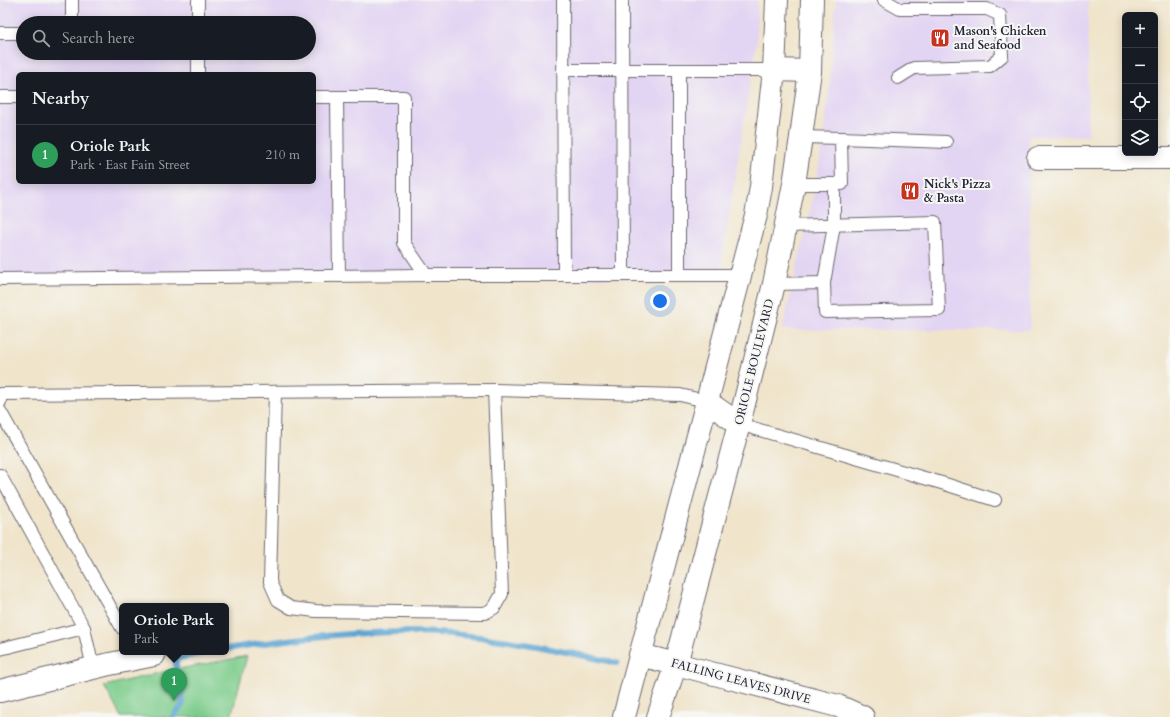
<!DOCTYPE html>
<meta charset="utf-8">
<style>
body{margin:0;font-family:Cardo,serif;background:#242831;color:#f1f3f6}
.controls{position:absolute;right:12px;top:12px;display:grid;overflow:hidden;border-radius:6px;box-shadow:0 2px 10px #0003}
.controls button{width:36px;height:36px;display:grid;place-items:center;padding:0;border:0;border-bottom:1px solid #363941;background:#171b24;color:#f1f3f6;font:20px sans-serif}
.you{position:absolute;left:660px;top:301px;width:14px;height:14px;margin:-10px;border:3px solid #fff;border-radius:50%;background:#1a73e8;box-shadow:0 0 0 6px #1a73e833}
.badge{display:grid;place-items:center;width:26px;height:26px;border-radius:50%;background:#b45309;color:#fff;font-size:13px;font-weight:700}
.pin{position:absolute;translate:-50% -33px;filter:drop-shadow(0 1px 2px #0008)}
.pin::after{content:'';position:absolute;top:21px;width:14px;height:12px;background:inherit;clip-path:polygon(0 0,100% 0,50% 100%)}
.popup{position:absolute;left:119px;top:603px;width:110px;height:52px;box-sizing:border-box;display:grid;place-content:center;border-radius:6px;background:#171b24;filter:drop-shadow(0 1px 3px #0005);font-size:13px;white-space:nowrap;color:#9ea1a6}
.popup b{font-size:15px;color:#f1f3f6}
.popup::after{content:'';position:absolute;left:50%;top:100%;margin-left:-8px;border:8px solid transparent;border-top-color:#171b24}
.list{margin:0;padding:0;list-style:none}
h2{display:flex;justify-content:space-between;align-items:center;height:52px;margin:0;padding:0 16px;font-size:17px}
h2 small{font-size:13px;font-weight:400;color:#9ea1a6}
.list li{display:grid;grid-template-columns:26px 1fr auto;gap:12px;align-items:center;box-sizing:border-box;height:60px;padding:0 16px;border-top:1px solid #363941}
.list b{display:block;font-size:15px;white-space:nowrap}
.list p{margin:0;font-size:13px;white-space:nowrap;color:#9ea1a6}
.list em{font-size:13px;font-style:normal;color:#9ea1a6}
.icon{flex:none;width:22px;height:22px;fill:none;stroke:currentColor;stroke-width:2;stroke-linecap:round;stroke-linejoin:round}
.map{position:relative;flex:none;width:1170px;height:717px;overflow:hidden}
.search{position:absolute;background:#171b24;box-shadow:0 2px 10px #0003;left:16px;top:16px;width:300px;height:44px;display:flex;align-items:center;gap:10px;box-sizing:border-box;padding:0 14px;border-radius:22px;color:#9ea1a6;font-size:15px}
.panel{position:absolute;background:#171b24;box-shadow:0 2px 10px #0003;left:16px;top:72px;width:300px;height:112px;border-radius:6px}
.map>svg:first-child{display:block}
.built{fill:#e2d4f3;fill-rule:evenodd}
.green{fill:#7ecd8c;stroke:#507864}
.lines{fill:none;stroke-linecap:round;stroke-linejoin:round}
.stream{stroke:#5aa4d2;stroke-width:6}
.service-casing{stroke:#6a666d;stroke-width:14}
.minor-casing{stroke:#6a666d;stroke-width:24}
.tertiary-casing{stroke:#6a666d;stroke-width:24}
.service{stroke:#fff;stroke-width:12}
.minor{stroke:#fff;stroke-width:22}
.tertiary{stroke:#fff;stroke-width:22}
.labels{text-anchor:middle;stroke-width:4;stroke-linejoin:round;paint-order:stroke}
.poi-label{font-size:12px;font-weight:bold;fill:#22223b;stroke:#f6f6f2;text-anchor:start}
.street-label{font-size:12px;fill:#22223b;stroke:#f6f6f2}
</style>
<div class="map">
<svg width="1170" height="717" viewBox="0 0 1170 717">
<rect width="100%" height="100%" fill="#f6f6f2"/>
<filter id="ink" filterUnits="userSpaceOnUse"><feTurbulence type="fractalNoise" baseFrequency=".025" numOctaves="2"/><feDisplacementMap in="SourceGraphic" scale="8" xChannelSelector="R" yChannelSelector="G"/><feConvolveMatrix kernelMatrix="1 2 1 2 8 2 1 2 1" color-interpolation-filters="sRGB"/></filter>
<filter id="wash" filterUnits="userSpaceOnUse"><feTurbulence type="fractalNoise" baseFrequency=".012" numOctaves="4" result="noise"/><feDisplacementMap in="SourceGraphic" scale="16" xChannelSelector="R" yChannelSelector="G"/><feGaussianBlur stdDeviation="0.9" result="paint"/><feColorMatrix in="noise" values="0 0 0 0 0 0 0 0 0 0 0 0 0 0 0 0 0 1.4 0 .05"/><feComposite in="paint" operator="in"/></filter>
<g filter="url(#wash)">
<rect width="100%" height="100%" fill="#f0e4ca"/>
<g class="built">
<path d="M 0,0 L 757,0 L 757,41 L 719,278 L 0,281 ZM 23,23 L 309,23 L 309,53 L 23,53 ZM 18,74 L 314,74 L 314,182 L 18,182 Z"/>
<path d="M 836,0 L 1088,0 L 1088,136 L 1029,136 L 1030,330 L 782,330 L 810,212 L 820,160 L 830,84 Z"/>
</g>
<path class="green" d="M 247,656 L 231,717 L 121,717 L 104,686 L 163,672 Z"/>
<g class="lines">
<g class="stream">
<path d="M 226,649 C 286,639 346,632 407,632 C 478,632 548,648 617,663"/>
<path d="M 173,717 L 183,704 L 175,659 L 208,652"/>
</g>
</g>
</g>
<g filter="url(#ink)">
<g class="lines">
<defs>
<g id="service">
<path d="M 563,0 L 564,275"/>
<path d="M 622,0 L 623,274"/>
<path d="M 884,0 L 900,9 L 987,9 L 1000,15 L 1002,56 L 990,66 L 914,68 L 898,78"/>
<path d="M 72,23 L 72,0"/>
<path d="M 198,23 L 198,0"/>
<path d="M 0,33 L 23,33"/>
<path d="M 563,70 L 774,70"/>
<path d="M 679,70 L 679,274"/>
<path d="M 198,74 L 198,53"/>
<path d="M 0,97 L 18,97"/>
<path d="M 314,97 L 404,97 L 404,243 L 426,275 L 740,275"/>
<path d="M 337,97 L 339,276"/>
<path d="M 841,138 L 946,142"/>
<path d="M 794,184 L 842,184 L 841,138 L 801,137"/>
<path d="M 0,279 L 426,275"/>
<path d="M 824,283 L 834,225 L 834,184"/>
<path d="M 774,284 L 824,283 L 825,312 L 939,310 L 935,222 L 786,226"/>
<path d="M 275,392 L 270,582 L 278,600 L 291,608 L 316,611 L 485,613 L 494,608 L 502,594 L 494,390 L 680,395 L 706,401"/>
<path d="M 0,402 L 0,394 L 494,390"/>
<path d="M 0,411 L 122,628"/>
<path d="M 739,424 L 945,484 L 995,500"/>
<path d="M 0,475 L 84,628 L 0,649"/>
<path d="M 84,628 L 93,668"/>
</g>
<g id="minor">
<path d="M 1038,158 L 1170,158"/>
<path d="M 676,664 L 838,706 L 863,717"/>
<path d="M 0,691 L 105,665 L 154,655"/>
</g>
<g id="tertiary">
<path d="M 774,70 L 810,71"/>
<path d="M 706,401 L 739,424"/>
<path d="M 640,655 L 676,664"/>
<path d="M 624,717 L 756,215 L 761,187 L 774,70 L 777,0"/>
<path d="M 658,717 L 676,664 L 739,424 L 774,284 L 794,184 L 801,137 L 810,71 L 812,0"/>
</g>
</defs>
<use href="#service" class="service-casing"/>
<use href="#minor" class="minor-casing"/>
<use href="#tertiary" class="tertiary-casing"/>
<use href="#service" class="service"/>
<use href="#minor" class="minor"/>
<use href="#tertiary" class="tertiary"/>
</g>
</g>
<defs>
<symbol id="restaurant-square" viewBox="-11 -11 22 22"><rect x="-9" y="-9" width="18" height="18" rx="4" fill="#c8321e" stroke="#f6f6f2"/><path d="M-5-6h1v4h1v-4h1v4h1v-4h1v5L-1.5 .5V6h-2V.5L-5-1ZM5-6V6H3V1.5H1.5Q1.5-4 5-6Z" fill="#fff"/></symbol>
</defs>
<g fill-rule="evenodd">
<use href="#restaurant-square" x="929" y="27" width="22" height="22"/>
<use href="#restaurant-square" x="899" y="180" width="22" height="22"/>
</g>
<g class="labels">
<g class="poi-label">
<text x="954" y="35">Mason's Chicken<tspan x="954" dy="14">and Seafood</tspan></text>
<text x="924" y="188">Nick's Pizza<tspan x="924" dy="14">&amp; Pasta</tspan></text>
</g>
<g class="street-label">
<text transform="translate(754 362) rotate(-76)" y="4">ORIOLE BOULEVARD</text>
<text transform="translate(741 681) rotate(15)" y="4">FALLING LEAVES DRIVE</text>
</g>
</g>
</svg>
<div class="controls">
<button>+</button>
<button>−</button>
<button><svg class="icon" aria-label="locate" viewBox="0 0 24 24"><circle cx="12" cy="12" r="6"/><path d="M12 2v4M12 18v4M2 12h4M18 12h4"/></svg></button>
<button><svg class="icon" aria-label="layers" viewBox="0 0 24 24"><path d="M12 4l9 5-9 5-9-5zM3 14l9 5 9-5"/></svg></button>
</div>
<div class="you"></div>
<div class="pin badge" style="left:174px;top:701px;background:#2e9e5b">1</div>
<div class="popup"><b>Oriole Park</b>Park</div>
<div class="search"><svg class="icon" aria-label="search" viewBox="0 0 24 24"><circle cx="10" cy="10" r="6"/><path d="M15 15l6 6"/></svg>Search here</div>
<section class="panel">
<h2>Nearby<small></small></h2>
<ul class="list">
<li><span class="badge" style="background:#2e9e5b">1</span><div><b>Oriole Park</b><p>Park · East Fain Street</p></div><em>210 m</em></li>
</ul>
</section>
</div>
